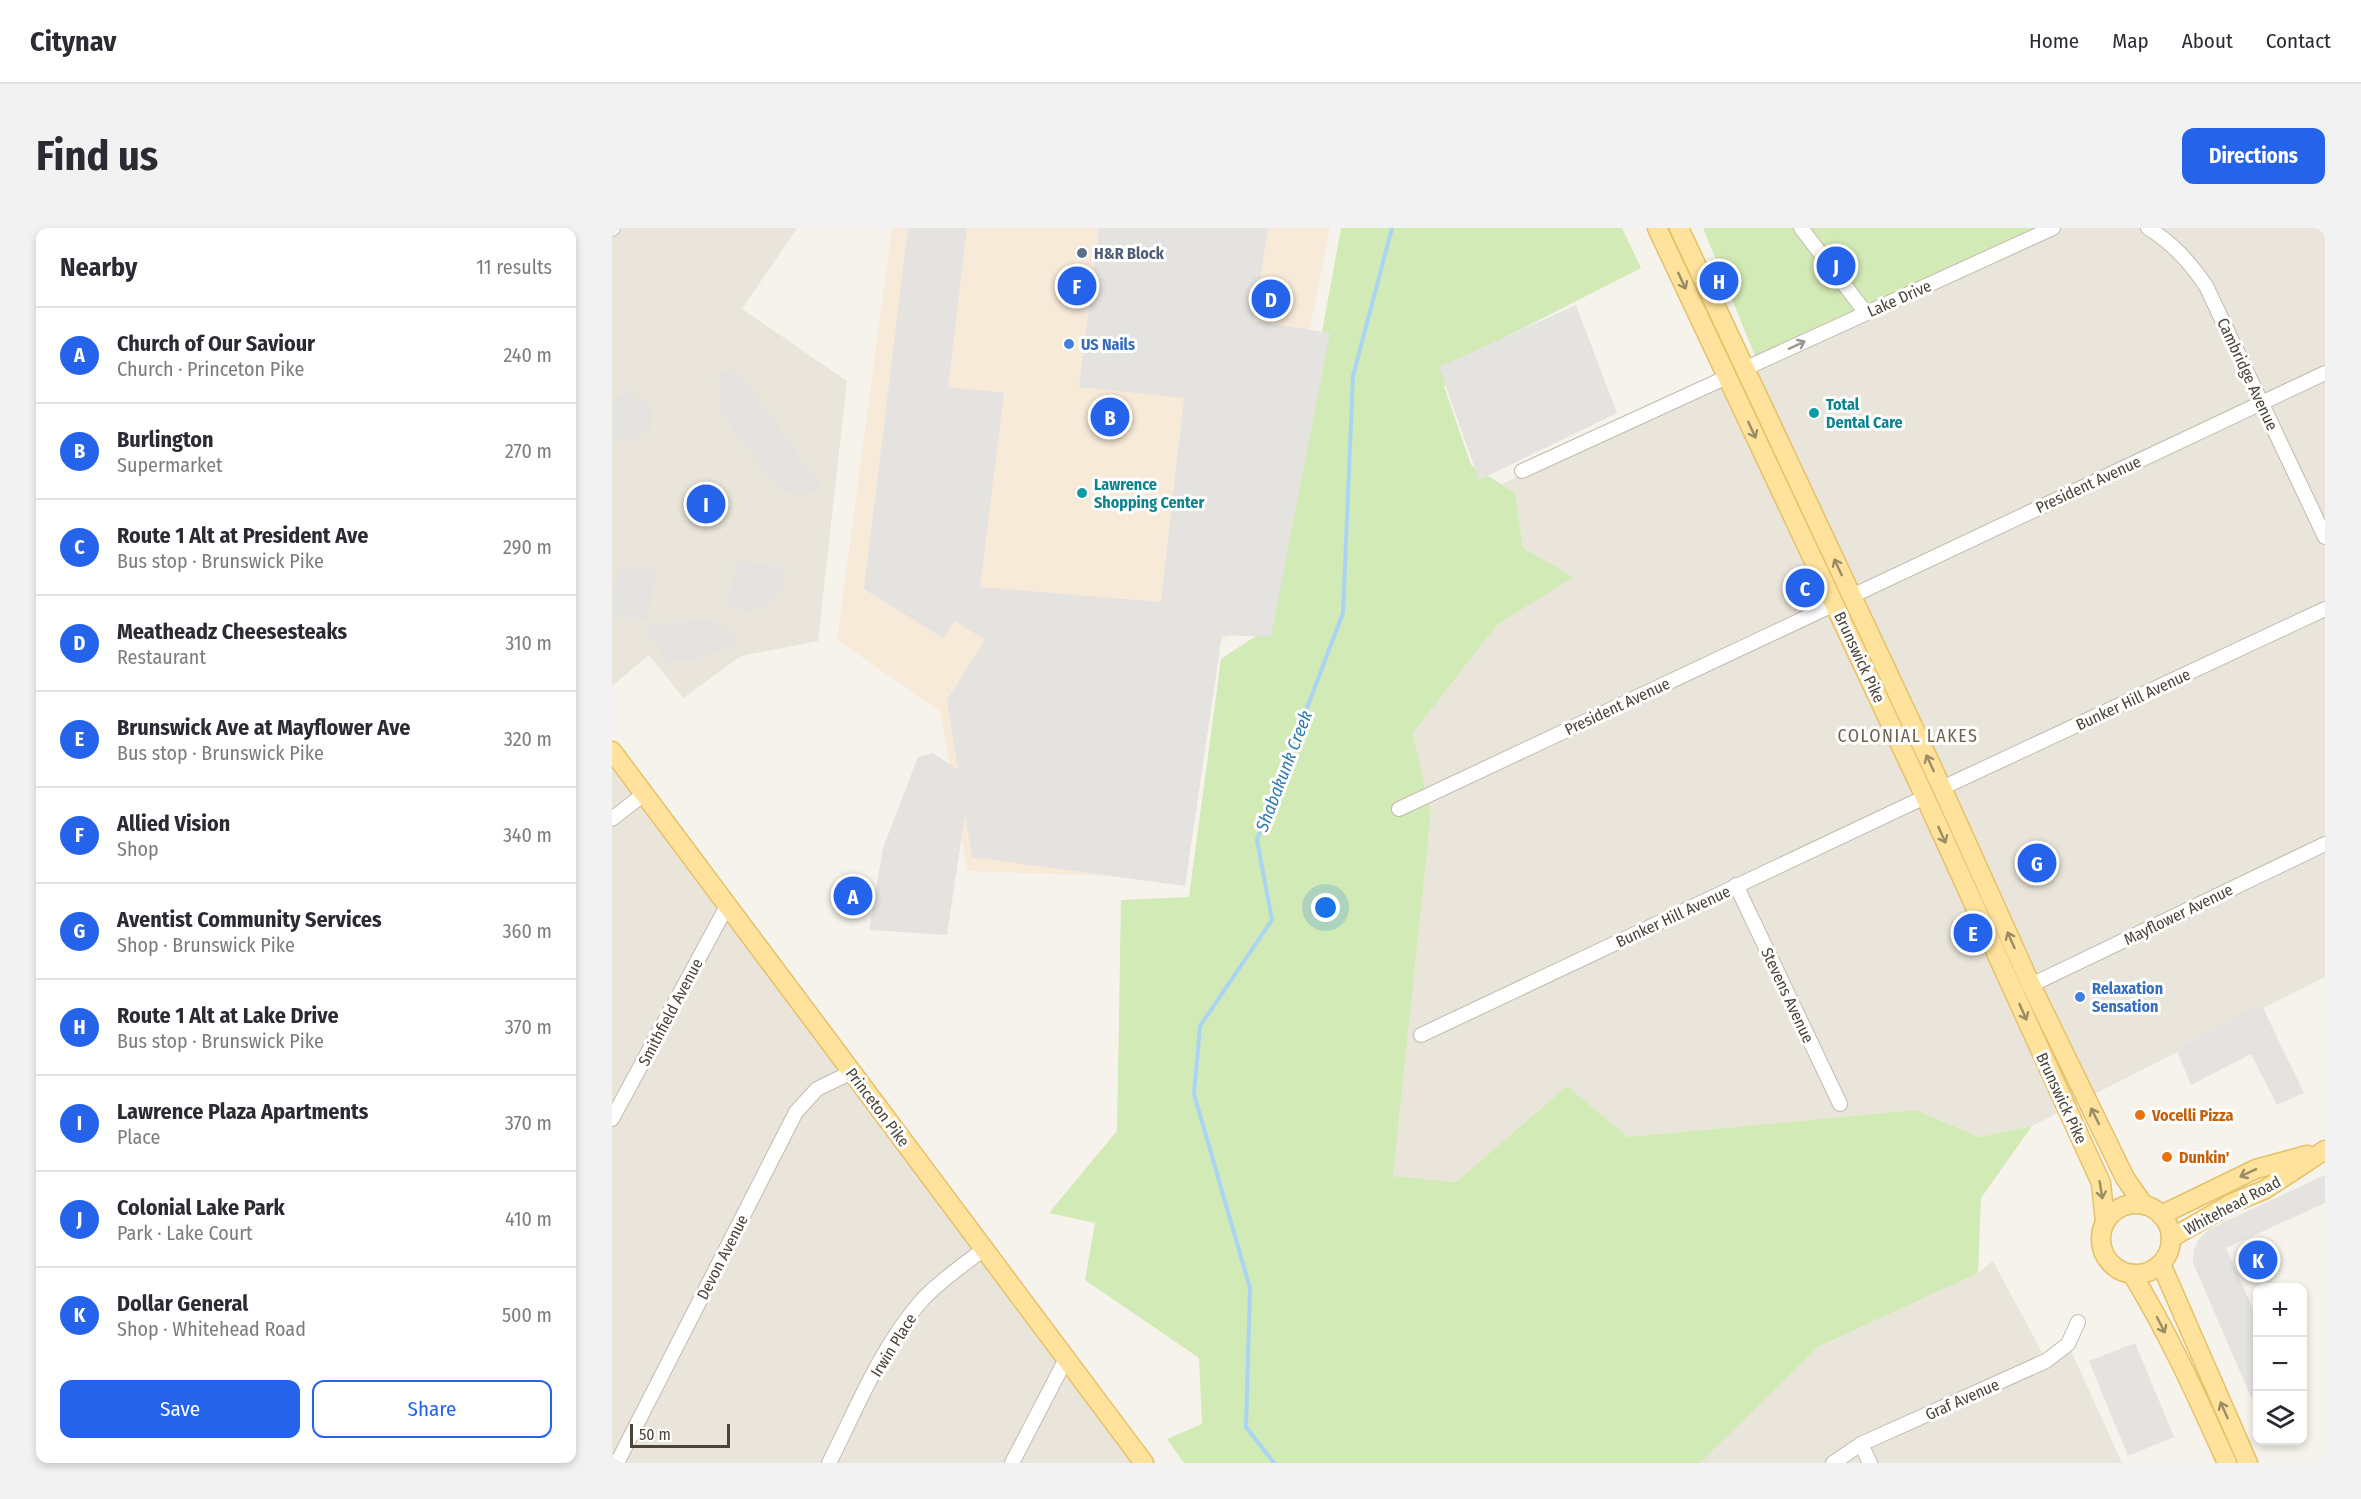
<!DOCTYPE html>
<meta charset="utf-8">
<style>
body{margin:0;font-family:"Fira Sans Condensed",sans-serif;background:#f2f2f3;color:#2b2b33}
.controls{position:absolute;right:18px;bottom:18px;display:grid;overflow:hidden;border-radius:12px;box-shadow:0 3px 9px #0003}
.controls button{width:54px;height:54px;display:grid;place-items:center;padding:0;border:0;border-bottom:2px solid #e1e1e2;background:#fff;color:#2b2b33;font:30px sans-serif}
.scale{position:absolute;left:18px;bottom:15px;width:100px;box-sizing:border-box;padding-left:6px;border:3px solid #4b4439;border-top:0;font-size:16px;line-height:21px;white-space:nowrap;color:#4b4439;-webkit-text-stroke:4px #fff;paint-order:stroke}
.you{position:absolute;left:714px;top:680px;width:21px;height:21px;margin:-15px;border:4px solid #fff;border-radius:50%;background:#1a73e8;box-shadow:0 0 0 9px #1a73e833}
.badge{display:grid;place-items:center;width:39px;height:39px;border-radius:50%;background:#2563eb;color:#fff;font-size:20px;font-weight:700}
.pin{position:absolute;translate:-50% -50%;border:3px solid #fff;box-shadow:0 2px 6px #0006}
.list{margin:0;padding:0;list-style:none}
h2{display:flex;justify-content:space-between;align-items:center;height:78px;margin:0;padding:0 24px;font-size:26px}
h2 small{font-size:20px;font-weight:400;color:#7c7c81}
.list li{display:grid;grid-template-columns:39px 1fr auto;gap:18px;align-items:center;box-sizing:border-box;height:96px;padding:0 24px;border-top:2px solid #e1e1e2}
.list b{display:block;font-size:22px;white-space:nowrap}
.list p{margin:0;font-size:20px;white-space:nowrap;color:#7c7c81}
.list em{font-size:20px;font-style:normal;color:#7c7c81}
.actions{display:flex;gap:12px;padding:18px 24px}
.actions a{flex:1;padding:14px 0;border:2px solid #2563eb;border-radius:12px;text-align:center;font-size:21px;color:#2563eb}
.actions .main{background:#2563eb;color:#fff}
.icon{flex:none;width:33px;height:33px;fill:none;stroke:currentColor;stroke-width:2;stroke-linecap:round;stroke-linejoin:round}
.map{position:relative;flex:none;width:1713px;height:1235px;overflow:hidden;border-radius:12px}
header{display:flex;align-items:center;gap:36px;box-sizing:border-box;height:84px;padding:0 30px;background:#fff;border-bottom:2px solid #e1e1e2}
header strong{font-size:28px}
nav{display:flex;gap:33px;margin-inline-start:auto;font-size:21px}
.intro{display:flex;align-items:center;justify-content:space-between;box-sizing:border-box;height:144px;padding:0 36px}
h1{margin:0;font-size:42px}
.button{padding:15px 27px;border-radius:12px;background:#2563eb;color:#fff;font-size:21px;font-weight:700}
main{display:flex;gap:36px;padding:0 36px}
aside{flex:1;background:#fff;border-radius:12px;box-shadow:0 3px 9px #0003}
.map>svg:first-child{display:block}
.residential{fill:#eae5da}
.commercial{fill:#f7ead8}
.green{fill:#d2eab5}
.parking{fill:#e5e3e0}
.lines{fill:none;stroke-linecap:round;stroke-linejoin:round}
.stream{stroke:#a9d4f2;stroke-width:4}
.minor-casing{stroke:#c2bbae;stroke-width:16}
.major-casing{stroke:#e6c16a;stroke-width:21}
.minor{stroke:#fff;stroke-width:14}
.major{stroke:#ffe39c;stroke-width:18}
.oneway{stroke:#9c8c66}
.oneway2{stroke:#9c9892}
.service-dot{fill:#5c6f8a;stroke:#fff;stroke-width:2}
.shop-dot{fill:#3f7fe0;stroke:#fff;stroke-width:2}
.culture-dot{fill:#0f9aa8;stroke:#fff;stroke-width:2}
.food-dot{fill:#e8710a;stroke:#fff;stroke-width:2}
.labels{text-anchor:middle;stroke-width:6;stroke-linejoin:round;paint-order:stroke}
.service-label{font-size:16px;font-weight:bold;fill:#4e5e75;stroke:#fff;text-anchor:start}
.street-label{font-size:16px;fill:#4b4439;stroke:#fff}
.shop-label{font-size:16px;font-weight:bold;fill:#366cbe;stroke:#fff;text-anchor:start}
.culture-label{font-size:16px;font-weight:bold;fill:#0d838f;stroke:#fff;text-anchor:start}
.food-label{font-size:16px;font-weight:bold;fill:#c56008;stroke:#fff;text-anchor:start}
.neighbourhood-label{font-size:18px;letter-spacing:1.5px;fill:#6e6250;stroke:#fff}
.water-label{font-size:18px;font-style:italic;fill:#2e7ab2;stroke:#fff}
</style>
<header>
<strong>Citynav</strong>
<nav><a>Home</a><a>Map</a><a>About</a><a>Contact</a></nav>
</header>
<div class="intro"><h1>Find us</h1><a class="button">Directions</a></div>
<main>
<aside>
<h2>Nearby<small>11 results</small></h2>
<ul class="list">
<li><span class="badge">A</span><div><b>Church of Our Saviour</b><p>Church · Princeton Pike</p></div><em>240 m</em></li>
<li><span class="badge">B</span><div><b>Burlington</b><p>Supermarket</p></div><em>270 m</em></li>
<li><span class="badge">C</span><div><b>Route 1 Alt at President Ave</b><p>Bus stop · Brunswick Pike</p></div><em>290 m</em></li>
<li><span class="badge">D</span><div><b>Meatheadz Cheesesteaks</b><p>Restaurant</p></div><em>310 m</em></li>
<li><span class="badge">E</span><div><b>Brunswick Ave at Mayflower Ave</b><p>Bus stop · Brunswick Pike</p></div><em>320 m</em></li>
<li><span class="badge">F</span><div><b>Allied Vision</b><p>Shop</p></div><em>340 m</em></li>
<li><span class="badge">G</span><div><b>Aventist Community Services</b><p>Shop · Brunswick Pike</p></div><em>360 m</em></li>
<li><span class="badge">H</span><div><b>Route 1 Alt at Lake Drive</b><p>Bus stop · Brunswick Pike</p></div><em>370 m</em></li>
<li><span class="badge">I</span><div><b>Lawrence Plaza Apartments</b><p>Place</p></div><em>370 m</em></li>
<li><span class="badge">J</span><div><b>Colonial Lake Park</b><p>Park · Lake Court</p></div><em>410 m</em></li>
<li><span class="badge">K</span><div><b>Dollar General</b><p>Shop · Whitehead Road</p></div><em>500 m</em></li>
</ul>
<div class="actions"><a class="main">Save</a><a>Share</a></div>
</aside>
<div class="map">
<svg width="1713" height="1235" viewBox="0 0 1713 1235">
<rect width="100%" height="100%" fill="#f6f3ec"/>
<g class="residential">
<path d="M 0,0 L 185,0 L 130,81 L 235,153 L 206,413 L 129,428 L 71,470 L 37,427 L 0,458 Z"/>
<path d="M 1423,0 L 1713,0 L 1713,749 L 1420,898 L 1367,909 L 1304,882 L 1016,909 L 955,858 L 844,954 L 781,948 L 819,586 L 801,505 L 885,397 L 960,349 L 911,321 L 903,265 L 890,256 Z"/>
<path d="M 0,523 L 527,1235 L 0,1235 Z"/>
<path d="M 1381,1033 L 1434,1132 L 1456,1116 L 1510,1235 L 1088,1235 L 1206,1119 L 1366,1045 Z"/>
</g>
<path class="commercial" d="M 280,0 L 718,0 L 639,392 L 598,421 L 566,650 L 355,643 L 328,483 L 225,412 Z"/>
<g class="green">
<path d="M 729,0 L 1010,0 L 1029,40 L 876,118 L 832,158 L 859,237 L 903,265 L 911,320 L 961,349 L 885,397 L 801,505 L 819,586 L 781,948 L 844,954 L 955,858 L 1016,909 L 1304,882 L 1367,909 L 1420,898 L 1369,970 L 1366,1045 L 1206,1119 L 1088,1235 L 572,1235 L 555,1211 L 590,1196 L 587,1130 L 473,1052 L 483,995 L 437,985 L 505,903 L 509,672 L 577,669 L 609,431 L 656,400 Z"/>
<path d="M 1091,0 L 1423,0 L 1143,128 Z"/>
</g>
<g class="parking">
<path d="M 296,0 L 355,0 L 336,159 L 392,165 L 368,359 L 549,374 L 572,170 L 467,159 L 487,0 L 656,0 L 642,93 L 718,105 L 659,409 L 610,407 L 573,658 L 360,629 L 353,586 L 335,707 L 257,702 L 271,620 L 306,529 L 321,525 L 346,542 L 335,472 L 373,412 L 343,393 L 331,410 L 252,361 Z"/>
<path d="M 964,77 L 1005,185 L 867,252 L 827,139 Z"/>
<path d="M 118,140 L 147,172 L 211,261 L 197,266 L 170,265 L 109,186 L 107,148 Z"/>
<path d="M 19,161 L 24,170 L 40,177 L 39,200 L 21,213 L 0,211 L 0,174 Z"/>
<path d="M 124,333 L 173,339 L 172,359 L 154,376 L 139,385 L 116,375 Z"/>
<path d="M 7,340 L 45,341 L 36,391 L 0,390 L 0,371 Z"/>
<path d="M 97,391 L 122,408 L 124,419 L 81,431 L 50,435 L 49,423 L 34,405 L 34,397 Z"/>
<path d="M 1649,776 L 1692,865 L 1665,877 L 1639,826 L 1579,857 L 1564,821 Z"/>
<path d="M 1713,947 L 1713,975 L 1614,1020 L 1645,1090 L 1645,1167 L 1639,1169 L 1581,1035 L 1582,1021 L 1587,1011 L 1597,1001 Z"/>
<path d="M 1523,1115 L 1562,1209 L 1516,1228 L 1477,1133 Z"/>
</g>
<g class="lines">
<path class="stream" d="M 662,1235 L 634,1199 L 638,1060 L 582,866 L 588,798 L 660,692 L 645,612 L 731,385 L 741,148 L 780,0"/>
<defs>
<g id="minor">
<path d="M 1189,0 L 1254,85"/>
<path d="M 1536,0 C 1561,15 1578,34 1594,58 L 1713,309"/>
<path d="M 0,1 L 1,0"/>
<path d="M 1132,141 L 1441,0"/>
<path d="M 910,243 L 1115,149"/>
<path d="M 1240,368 L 1713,145"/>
<path d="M 1330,560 L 1713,381"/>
<path d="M 787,581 L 1223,376"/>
<path d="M 0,591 L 32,566"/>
<path d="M 1124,657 L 1228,876"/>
<path d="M 1419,757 L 1713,616"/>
<path d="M 809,807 L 1313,569"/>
<path d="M 0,891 L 115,678"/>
<path d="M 1249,1216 L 1258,1235"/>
<path d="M 5,1235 L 184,884 L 205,861 L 240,844"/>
<path d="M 217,1235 C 245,1180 269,1118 311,1071 C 329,1052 351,1037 372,1021"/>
<path d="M 400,1235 L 454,1131"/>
<path d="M 1221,1235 L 1249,1216 L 1434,1133 L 1456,1116 L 1466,1094"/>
</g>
<g id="major">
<path d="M 1045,0 L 1313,569 L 1489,955 L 1493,994"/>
<path d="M 1067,0 L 1330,560 L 1419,757 L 1513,950 L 1531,976"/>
<path d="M 0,523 L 532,1235"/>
<circle cx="1524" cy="1011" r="35"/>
<path d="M 1549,987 L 1644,941 L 1695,927"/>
<path d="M 1559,1010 L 1620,975 L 1652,962 L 1713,922"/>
<path d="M 1549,1036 L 1636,1235"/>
<path d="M 1520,1046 C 1557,1106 1586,1171 1615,1235"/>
</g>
</defs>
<use href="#minor" class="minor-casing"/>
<use href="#major" class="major-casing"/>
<use href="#minor" class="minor"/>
<use href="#major" class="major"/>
</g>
<defs><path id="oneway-shaft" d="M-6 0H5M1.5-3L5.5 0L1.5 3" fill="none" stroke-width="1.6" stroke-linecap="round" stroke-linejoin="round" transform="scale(1.5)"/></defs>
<g class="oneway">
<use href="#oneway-shaft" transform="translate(1070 53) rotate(65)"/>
<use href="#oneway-shaft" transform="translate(1140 202) rotate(65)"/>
<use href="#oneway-shaft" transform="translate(1226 339) rotate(-115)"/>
<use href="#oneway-shaft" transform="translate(1318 535) rotate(-115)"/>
<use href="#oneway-shaft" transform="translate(1330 607) rotate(66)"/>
<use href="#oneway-shaft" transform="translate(1399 712) rotate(-114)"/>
<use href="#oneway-shaft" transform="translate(1411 784) rotate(66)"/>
<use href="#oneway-shaft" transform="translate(1483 888) rotate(-116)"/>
<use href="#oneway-shaft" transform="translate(1636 945) rotate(155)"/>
<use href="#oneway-shaft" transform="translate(1489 962) rotate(81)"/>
<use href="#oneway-shaft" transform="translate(1549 1097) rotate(63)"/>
<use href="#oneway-shaft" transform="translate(1612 1182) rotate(-114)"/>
</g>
<use class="oneway2" href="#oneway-shaft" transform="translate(1185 117) rotate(-25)"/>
<circle class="service-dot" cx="470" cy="25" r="6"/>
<g class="shop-dot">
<circle cx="457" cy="116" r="6"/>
<circle cx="1468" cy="769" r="6"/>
</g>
<g class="culture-dot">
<circle cx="1202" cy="185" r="6"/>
<circle cx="470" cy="265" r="6"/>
</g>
<g class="food-dot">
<circle cx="1528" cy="887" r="6"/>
<circle cx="1555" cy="929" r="6"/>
</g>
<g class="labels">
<g class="service-label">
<text x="482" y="31">H&amp;R Block</text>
</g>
<g class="street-label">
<text transform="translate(1287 70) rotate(-24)" y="6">Lake Drive</text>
<text transform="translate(1636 146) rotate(65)" y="6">Cambridge Avenue</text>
<text transform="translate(1476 256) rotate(-25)" y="6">President Avenue</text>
<text transform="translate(1248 429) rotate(65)" y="6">Brunswick Pike</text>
<text transform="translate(1521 471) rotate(-25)" y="6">Bunker Hill Avenue</text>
<text transform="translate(1005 478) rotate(-25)" y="6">President Avenue</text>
<text transform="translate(1566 686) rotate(-26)" y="6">Mayflower Avenue</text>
<text transform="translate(1061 688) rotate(-25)" y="6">Bunker Hill Avenue</text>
<text transform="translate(1176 767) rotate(65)" y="6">Stevens Avenue</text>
<text transform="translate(58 784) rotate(-62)" y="6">Smithfield Avenue</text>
<text transform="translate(1450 870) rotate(65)" y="6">Brunswick Pike</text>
<text transform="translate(266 879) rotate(53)" y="6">Princeton Pike</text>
<text transform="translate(1620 977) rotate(-28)" y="6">Whitehead Road</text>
<text transform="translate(110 1029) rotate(-63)" y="6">Devon Avenue</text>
<text transform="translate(281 1117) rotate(-58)" y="6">Irwin Place</text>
<text transform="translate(1350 1171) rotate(-24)" y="6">Graf Avenue</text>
</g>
<g class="shop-label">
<text x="469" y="122">US Nails</text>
<text x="1480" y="766">Relaxation<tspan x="1480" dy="18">Sensation</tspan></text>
</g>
<g class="culture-label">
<text x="1214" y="182">Total<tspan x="1214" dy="18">Dental Care</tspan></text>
<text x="482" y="262">Lawrence<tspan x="482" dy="18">Shopping Center</tspan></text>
</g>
<g class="food-label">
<text x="1540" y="893">Vocelli Pizza</text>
<text x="1567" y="935">Dunkin'</text>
</g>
<g class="neighbourhood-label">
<text x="1296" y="514">COLONIAL LAKES</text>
</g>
<g class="water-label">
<text transform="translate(672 543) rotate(-69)" y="6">Shabakunk Creek</text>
</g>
</g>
</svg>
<div class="controls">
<button>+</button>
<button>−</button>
<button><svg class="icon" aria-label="layers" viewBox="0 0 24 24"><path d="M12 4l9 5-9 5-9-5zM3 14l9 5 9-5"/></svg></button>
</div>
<div class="scale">50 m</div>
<div class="you"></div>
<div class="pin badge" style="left:241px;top:668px">A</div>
<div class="pin badge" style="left:498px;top:189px">B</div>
<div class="pin badge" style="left:1193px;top:360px">C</div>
<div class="pin badge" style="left:659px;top:71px">D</div>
<div class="pin badge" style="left:1361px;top:705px">E</div>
<div class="pin badge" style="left:465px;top:58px">F</div>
<div class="pin badge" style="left:1425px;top:635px">G</div>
<div class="pin badge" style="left:1107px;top:53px">H</div>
<div class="pin badge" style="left:94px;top:276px">I</div>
<div class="pin badge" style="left:1224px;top:38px">J</div>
<div class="pin badge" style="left:1646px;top:1032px">K</div>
</div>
</main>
